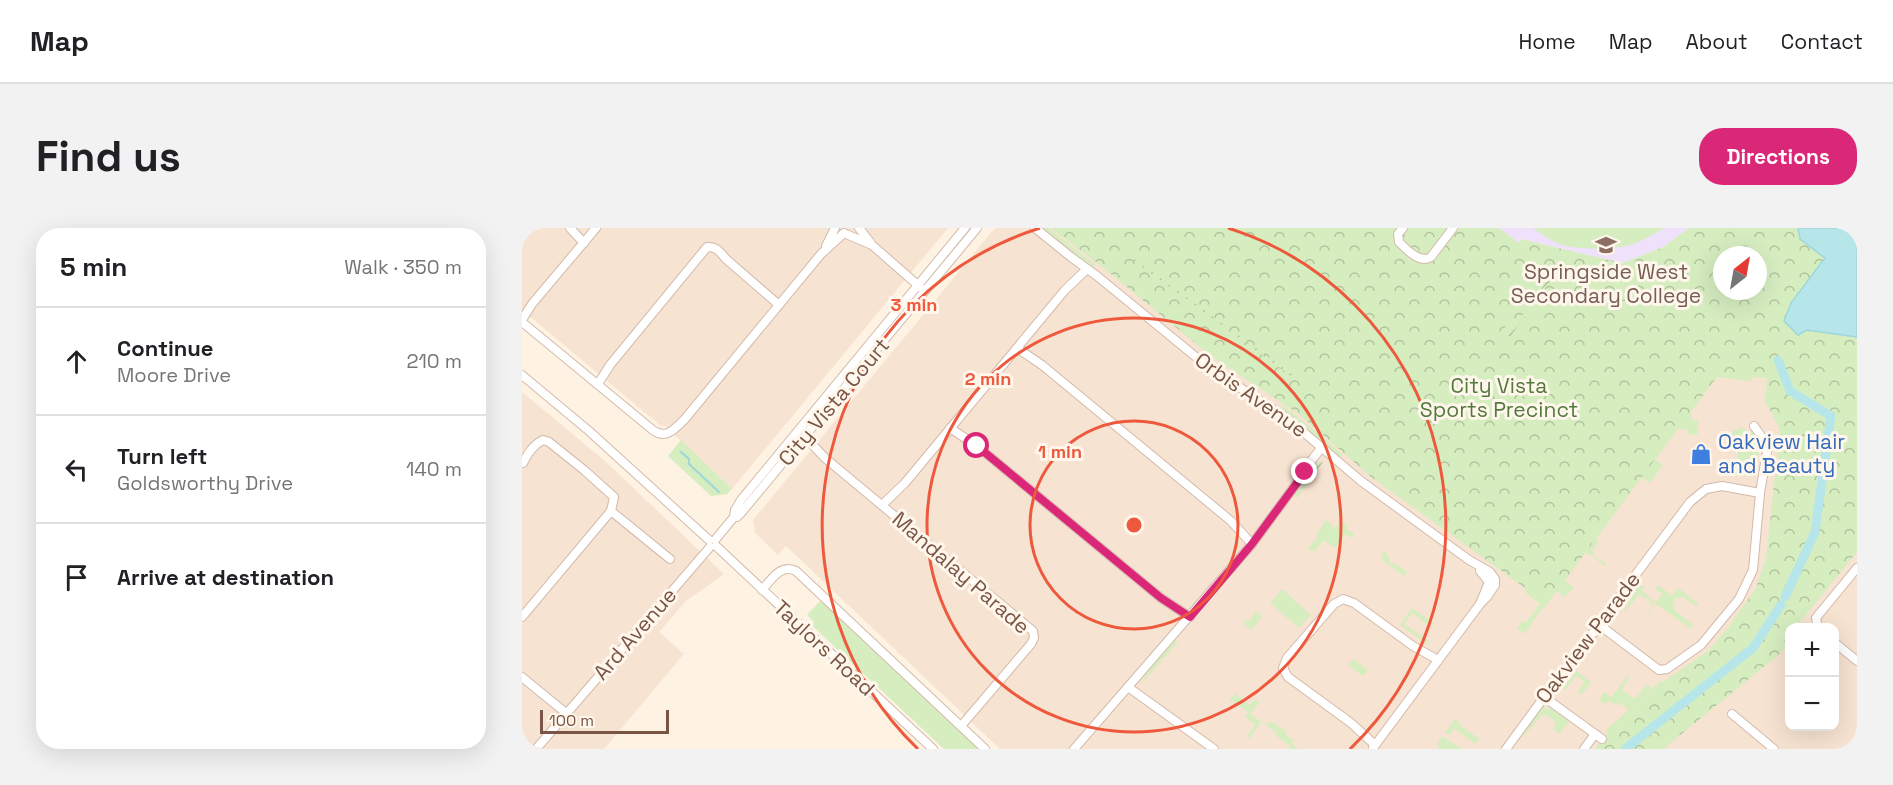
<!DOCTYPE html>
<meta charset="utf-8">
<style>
body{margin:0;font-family:"Space Grotesk",sans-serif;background:#f2f2f2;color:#202124}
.controls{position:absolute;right:18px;bottom:18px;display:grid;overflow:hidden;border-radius:12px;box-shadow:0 6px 24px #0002}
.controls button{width:54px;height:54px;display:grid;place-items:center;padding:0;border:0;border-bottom:2px solid #e0e0e0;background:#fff;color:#202124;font:30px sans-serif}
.compass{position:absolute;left:1191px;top:18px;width:54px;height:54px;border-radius:50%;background:#fff;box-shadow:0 6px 24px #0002;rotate:31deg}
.scale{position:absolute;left:18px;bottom:15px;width:129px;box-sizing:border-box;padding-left:6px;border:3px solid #795546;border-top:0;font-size:16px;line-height:21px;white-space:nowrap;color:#795546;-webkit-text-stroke:4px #fff6ec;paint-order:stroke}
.stop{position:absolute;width:18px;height:18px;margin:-14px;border:4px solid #db2777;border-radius:50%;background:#fff}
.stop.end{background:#db2777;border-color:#fff;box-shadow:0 2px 6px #0008}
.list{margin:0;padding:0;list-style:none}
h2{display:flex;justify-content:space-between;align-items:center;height:78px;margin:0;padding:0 24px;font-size:26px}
h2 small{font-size:20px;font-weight:400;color:#757577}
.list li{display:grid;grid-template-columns:39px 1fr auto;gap:18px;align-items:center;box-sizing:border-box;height:108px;padding:0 24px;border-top:2px solid #e0e0e0}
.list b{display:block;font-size:22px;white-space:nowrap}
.list p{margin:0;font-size:20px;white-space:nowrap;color:#757577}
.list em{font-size:20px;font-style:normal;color:#757577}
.icon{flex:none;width:33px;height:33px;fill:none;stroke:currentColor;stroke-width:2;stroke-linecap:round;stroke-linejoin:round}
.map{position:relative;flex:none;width:1335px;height:521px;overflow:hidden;border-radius:24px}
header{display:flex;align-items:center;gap:36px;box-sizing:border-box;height:84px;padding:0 30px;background:#fff;border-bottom:2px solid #e0e0e0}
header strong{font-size:28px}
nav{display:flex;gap:33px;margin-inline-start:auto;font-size:21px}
.intro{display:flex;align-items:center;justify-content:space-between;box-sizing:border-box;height:144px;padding:0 36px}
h1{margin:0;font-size:42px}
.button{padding:15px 27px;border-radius:24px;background:#db2777;color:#fff;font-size:21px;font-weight:700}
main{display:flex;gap:36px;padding:0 36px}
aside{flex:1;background:#fff;border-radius:24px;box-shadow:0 6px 24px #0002}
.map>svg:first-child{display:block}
.residential{fill:#f7e3d1;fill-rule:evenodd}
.education{fill:#efe0fb}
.grass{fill:#d6edc0}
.park{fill:url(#park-crowns);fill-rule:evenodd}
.garden{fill:url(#garden-furrows)}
.water{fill:#b6e6ea;stroke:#9bd7dd;stroke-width:1.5}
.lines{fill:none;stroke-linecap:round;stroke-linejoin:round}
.stream{stroke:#9bd7dd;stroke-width:2}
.canal{stroke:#b6e6ea;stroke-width:9}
.minor-casing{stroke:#d3baab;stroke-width:10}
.minor{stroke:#fff;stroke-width:8}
.route{stroke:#db2777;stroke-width:8}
.ring{fill:none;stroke:#ee593d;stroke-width:3}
.labels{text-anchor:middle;stroke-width:6;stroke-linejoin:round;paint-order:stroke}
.education-label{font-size:21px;fill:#785e54;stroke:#fff6ec}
.park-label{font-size:21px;fill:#527a3b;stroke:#fff6ec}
.street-label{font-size:21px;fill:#795546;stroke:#fff6ec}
.shop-label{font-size:21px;fill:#366cbe;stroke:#fff6ec;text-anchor:start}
.centre{fill:#ee593d;stroke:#fff6ec;stroke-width:3}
.ring-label{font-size:18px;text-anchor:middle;font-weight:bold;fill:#ee593d;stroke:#fff6ec;stroke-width:6;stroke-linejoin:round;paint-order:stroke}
</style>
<header>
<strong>Map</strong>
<nav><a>Home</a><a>Map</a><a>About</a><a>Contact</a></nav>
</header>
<div class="intro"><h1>Find us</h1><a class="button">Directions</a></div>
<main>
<aside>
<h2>5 min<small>Walk · 350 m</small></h2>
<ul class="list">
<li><svg class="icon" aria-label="ahead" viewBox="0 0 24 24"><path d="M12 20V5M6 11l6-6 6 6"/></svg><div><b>Continue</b><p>Moore Drive</p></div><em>210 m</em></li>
<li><svg class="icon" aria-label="left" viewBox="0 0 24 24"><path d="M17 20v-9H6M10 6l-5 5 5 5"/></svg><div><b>Turn left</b><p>Goldsworthy Drive</p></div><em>140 m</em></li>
<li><svg class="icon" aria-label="arrive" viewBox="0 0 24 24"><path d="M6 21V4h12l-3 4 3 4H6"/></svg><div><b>Arrive at destination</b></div></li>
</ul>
</aside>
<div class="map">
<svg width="1335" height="521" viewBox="0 0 1335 521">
<defs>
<pattern id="park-crowns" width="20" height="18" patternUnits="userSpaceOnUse" patternTransform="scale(1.5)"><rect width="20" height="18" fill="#d6edc0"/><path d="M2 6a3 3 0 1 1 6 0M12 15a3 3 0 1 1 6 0" fill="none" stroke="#b2c39e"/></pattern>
<pattern id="garden-furrows" width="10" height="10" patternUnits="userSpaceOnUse" patternTransform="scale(1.5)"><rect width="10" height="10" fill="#d6edc0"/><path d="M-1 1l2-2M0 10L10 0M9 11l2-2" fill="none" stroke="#b2c39e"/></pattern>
</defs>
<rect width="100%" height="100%" fill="#fef2e3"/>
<g class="residential">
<path d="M 0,0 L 426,0 L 210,261 L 143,198 L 139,198 L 0,82 Z"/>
<path d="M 473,0 L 977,0 L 1190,155 L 1216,119 L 1335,0 L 1335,521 L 478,521 L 264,318 L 256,327 L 233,305 L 231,292 ZM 1268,400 L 1312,400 L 1312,499 L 1268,499 Z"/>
<path d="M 0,164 L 84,234 L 202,346 L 164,373 L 137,404 L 162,426 L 82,521 L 0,521 Z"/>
</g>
<path class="education" d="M 977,0 L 1167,0 L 1141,19 L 1100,35 L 1000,11 L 997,15 Z"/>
<g class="grass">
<path d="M 521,0 L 526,0 L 574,37 L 572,39 L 553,26 Z"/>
<path d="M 1011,0 L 1142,0 C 1131,7 1117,15 1104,18 C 1088,22 1050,22 1035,15 C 1026,11 1019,6 1011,0 Z"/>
<path d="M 759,176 L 796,205 L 821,227 L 817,229 L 779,195 L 759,180 Z"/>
<path d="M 1167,185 L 1170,186 L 1170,192 L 1177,193 L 1175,207 L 1166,206 L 1166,202 L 1156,201 Z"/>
<path d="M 1218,199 L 1237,208 L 1238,210 L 1235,244 L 1229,248 L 1213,246 L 1217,215 L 1205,213 L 1205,208 L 1209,208 L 1211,201 L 1217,202 Z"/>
<path d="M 159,212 L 210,261 L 205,266 L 189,268 L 146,228 Z"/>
<path d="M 1133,231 L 1141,237 L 1128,255 L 1119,249 Z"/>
<path d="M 804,292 L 811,297 L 810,299 L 812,301 L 819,293 L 826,298 L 824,301 L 832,306 L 830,310 L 823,306 L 813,320 L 802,312 L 792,324 L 791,322 L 789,324 L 786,321 L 796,308 L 794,306 Z"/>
<path d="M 1074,311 L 1077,314 L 1070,323 L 1073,325 L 1071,328 L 1085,336 L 1083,338 L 1064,324 Z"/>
<path d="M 861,323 L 867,328 L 866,330 L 869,336 L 872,335 L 885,344 L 882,348 L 860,332 L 859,328 Z"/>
<path d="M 1043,352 L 1052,359 L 1043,369 L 1035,363 Z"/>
<path d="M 1115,354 L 1122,359 L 1120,363 L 1134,374 L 1141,366 L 1133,361 L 1136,357 L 1150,368 L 1156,360 L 1176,375 L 1174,378 L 1160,368 L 1157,371 L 1154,369 L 1150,375 L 1153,377 L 1151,381 L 1171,397 L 1169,401 L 1123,368 L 1124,371 L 1133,377 L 1121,394 L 1131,378 L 1117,366 L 1103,384 L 1102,382 C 1106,377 1114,361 1115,354 Z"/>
<path d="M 760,361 L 789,387 L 777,400 L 748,375 Z"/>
<path d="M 1005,361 L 1025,376 L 1013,390 L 1003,406 L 995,400 L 1000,393 L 1003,395 L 1018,376 L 1003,364 Z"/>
<path d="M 299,372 L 458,521 L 422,521 L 299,406 L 290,397 L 292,394 L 285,387 Z"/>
<path d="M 890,380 L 913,396 L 909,395 L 907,398 L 890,385 L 882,396 L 907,413 L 905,416 L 878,397 Z"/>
<path d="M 735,383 L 740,389 L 729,402 L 721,395 L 724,392 L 727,393 Z"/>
<path d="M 653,412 L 656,414 L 620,455 L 623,447 Z"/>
<path d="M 831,431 L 846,442 L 841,448 L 826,437 Z"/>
<path d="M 1054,443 L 1069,454 L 1060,466 L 1056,463 L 1063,454 L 1054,448 L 1043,462 L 1041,460 Z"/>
<path d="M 1105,448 L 1107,449 L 1100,462 L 1113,471 L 1125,456 L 1130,460 L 1107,482 L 1097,474 L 1095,477 L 1086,473 L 1083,476 L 1077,472 L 1082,464 L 1090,469 Z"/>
<path d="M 714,466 L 727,477 L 734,471 L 738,474 L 728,485 L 739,494 L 728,510 L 725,508 L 733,497 L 723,488 L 726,484 L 707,471 Z"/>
<path d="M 1023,478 L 1024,482 L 1028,479 L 1048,492 L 1037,506 L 1031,501 L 1033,497 L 1031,491 L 1021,486 L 1002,508 L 1000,505 L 1019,480 Z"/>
<path d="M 934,490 L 937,493 L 936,495 L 957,511 L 953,516 L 932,500 L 927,507 L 923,504 Z"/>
<path d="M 747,493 L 764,503 L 763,506 L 771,512 L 773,510 L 770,516 L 776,521 L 766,521 L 768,518 L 753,507 L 755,505 L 744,497 Z"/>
<path d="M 920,508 L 940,521 L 916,521 L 917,519 L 915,517 Z"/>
</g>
<path class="park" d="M 529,0 L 977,0 L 997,15 L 999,11 L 1100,35 L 1141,19 L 1167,0 L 1335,0 L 1335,324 L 1274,399 L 1268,400 L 1267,411 L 1260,424 L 1141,521 L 1073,521 L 1086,505 L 1083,503 L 1139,453 L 1141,454 L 1187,422 L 1205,401 L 1234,360 L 1244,330 L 1258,201 L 1243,173 L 1245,150 L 1230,149 L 1229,153 L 1195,149 L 1025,376 L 849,249 L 778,187 L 686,126 L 583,41 ZM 1200,27 L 1236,27 L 1236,63 L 1200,63 Z"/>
<g class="garden">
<path d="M 609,29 L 611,30 L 770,146 L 769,148 L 608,30 Z"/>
<path d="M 1026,41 L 1033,47 L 988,109 L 980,103 L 986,96 L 992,99 L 1025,53 L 1020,49 Z"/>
<path d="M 799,233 L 801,234 L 775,270 L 772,268 L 794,237 Z"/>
</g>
<path class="water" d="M 1276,0 L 1335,0 L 1335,109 L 1285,102 L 1276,107 L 1262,93 L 1269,75 L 1303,30 L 1278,11 Z"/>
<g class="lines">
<path class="stream" d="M 159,224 L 167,231 L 167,236 L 197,264"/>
<g class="canal">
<path d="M 1256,132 L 1268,163 L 1309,188 L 1293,304 L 1263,369"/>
<path d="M 1103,521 L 1231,420 L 1259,377"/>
</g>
<defs>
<g id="minor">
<path d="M 48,0 L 62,15"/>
<path d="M 337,0 L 348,14"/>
<path d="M 513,0 L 549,29 L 575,48 L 685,138 L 766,191 L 839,253 L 947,332 L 968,344 L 973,351 L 973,357 L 965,369 L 958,376"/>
<path d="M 881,0 L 876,6 L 877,14 C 885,22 898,36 909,29 L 931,0"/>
<path d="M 324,6 L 350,17 L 398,59"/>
<path d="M 304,18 L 313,0"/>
<path d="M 0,92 L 10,76 L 74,0"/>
<path d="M 0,94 L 132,203 C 145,211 152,201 162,192 L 299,26 L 322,5"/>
<path d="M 495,120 L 520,137 L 709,293 L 730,316"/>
<path d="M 0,147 L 67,203 L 187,312"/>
<path d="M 76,156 L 88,137 L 185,19 C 194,18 198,24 204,31 L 257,77"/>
<path d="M 428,200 L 455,218 L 639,370 L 668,389"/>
<path d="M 283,209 L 303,230 L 511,403 L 512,410 L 509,416 L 439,498"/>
<path d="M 360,277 L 383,255 L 543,62 L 565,41"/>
<path d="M 89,283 L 148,331"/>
<path d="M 212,289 L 213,282 L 219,272 L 443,0"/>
<path d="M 193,312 L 212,289 L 215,289 L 219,285 L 455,0"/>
<path d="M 194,318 L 411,521"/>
<path d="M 240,362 C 249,352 259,335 274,343 L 463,521"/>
<path d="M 0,389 L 89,283 L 92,269 L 62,242 L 27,214 L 21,212 C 11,217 6,225 1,235"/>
<path d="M 1080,399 L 1133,439 L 1137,442 L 1145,441 L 1179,417 L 1217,371 L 1231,342 L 1238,265 L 1246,218 L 1232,198"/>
<path d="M 1296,400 L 1294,390 L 1298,385 L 1335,340"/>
<path d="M 1312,414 L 1335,433"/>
<path d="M 0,449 L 44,485"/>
<path d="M 606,459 L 692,521"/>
<path d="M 1022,469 L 1080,511"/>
<path d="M 1210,486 L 1252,521"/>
<path d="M 853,517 L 829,495 L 766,449 L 761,440 L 765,430 L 812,376 L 821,371 L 832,375 L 891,418 L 916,432"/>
<path d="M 851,520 L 958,376 L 967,354 L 958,343"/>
<path d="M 14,521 L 188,319"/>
<path d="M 552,521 L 730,316 L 783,244 L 789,233 L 800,219"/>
<path d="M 984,521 L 1067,408 L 1080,399 L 1086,384 L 1168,274 L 1184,261 L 1200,258 L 1238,265"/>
<path d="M 1062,521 L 1073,506"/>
</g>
</defs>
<use href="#minor" class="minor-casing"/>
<use href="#minor" class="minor"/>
</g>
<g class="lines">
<path class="route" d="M 455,218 L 639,370 L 668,389 L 730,316 L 783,244"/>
</g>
<g class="ring">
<circle cx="612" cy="297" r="104"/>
<circle cx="612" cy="297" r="207"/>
<path d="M396 521A311 311 0 0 1 518 0M706 0A311 311 0 0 1 828 521"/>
</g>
<defs>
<symbol id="school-bare" viewBox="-9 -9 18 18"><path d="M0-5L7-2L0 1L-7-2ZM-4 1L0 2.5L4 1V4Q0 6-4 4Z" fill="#8d6e63" stroke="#fff6ec" stroke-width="2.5" paint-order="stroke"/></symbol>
<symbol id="shop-bare" viewBox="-9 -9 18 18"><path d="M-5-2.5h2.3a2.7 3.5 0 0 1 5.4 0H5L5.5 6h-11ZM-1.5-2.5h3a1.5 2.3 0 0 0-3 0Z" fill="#3f7fe0" stroke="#fff6ec" stroke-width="2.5" paint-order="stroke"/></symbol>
</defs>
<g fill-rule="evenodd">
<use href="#school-bare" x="1069" y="2" width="30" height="30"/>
<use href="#shop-bare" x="1164" y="211" width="30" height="30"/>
</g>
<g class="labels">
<g class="education-label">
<text x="1084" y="51">Springside West<tspan x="1084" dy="24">Secondary College</tspan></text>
</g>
<g class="park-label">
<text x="977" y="165">City Vista<tspan x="977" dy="24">Sports Precinct</tspan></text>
</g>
<g class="street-label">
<text transform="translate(729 167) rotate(35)" y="7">Orbis Avenue</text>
<text transform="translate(312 174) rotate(-50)" y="7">City Vista Court</text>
<text transform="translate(439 345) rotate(41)" y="7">Mandalay Parade</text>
<text transform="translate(113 406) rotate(-49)" y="7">Ard Avenue</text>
<text transform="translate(1066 410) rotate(-53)" y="7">Oakview Parade</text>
<text transform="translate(302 420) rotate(43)" y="7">Taylors Road</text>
</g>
<g class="shop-label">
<text x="1196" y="221">Oakview Hair<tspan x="1196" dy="24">and Beauty</tspan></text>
</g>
</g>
<circle cx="612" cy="297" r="9" class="centre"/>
<g class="ring-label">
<text x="392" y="83">3 min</text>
<text x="466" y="157">2 min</text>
<text x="538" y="230">1 min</text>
</g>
</svg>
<div class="controls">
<button>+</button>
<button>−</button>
</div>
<svg class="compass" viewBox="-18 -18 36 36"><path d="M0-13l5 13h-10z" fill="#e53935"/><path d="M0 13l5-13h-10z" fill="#757577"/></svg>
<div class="scale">100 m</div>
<div class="stop" style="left:455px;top:218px"></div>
<div class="stop end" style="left:783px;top:244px"></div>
</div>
</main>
